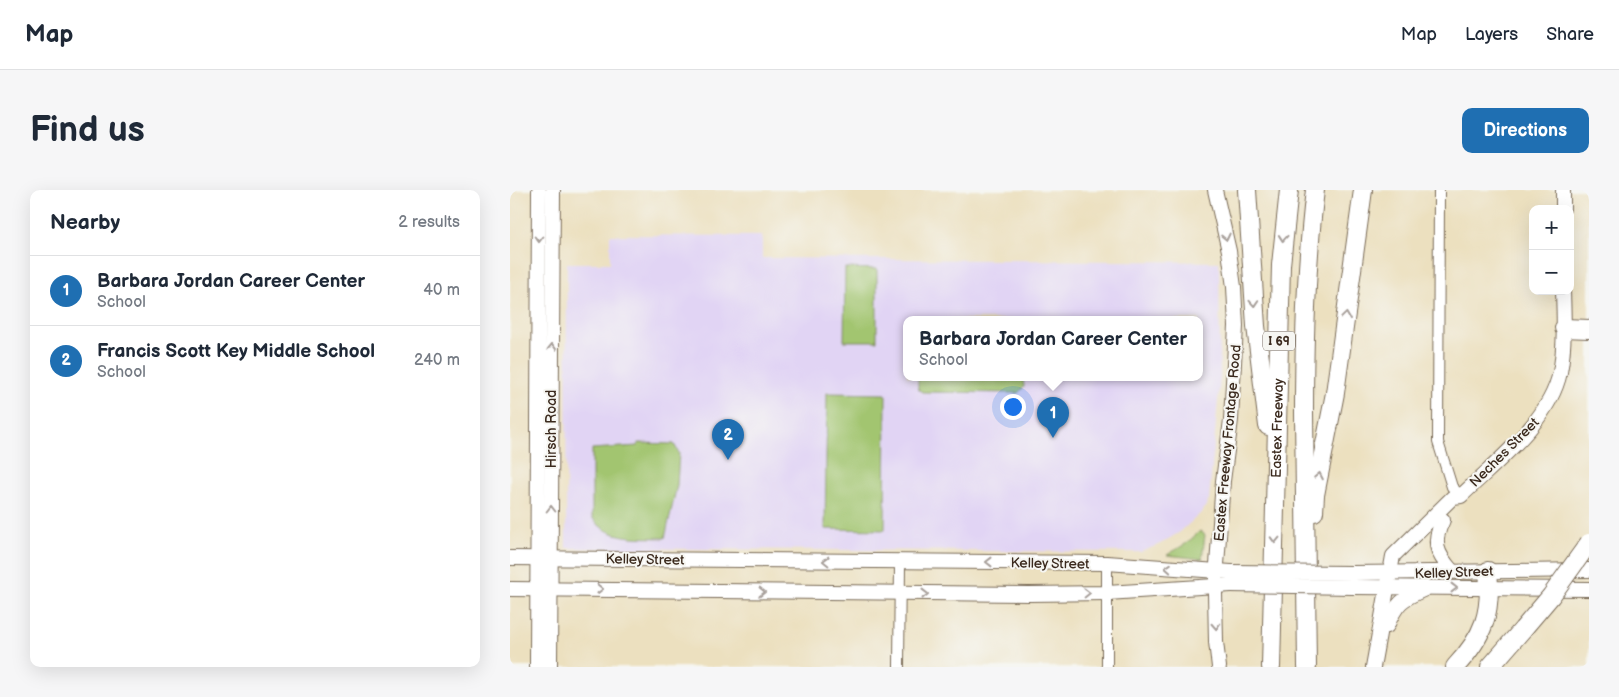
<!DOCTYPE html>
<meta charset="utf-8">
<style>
body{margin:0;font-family:"Balsamiq Sans",sans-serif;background:#f6f6f7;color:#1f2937}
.controls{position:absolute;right:15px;top:15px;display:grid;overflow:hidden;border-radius:10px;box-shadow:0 5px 20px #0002}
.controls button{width:45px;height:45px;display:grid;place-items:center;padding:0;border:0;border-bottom:1px solid #e0e1e3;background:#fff;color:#1f2937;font:25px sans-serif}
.you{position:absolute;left:502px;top:216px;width:18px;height:18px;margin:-12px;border:4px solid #fff;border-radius:50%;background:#1a73e8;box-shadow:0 0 0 8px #1a73e833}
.badge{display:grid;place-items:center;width:32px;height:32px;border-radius:50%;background:#1f6fb2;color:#fff;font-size:16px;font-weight:700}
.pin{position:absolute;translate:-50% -41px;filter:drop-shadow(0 1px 2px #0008)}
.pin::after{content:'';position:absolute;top:26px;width:18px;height:15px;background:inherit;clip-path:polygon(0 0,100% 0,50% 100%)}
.popup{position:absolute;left:393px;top:126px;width:300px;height:65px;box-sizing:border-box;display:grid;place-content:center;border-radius:10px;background:#fff;filter:drop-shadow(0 1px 4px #0005);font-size:16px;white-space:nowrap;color:#747a83}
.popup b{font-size:19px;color:#1f2937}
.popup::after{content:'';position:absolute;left:50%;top:100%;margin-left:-10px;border:10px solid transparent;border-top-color:#fff}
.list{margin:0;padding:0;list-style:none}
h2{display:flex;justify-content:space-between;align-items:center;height:65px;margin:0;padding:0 20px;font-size:21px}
h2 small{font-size:16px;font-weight:400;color:#747a83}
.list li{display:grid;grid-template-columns:32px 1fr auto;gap:15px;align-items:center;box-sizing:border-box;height:70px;padding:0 20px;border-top:1px solid #e0e1e3}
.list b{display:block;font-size:19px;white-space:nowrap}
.list p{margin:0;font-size:16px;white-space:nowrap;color:#747a83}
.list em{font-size:16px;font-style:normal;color:#747a83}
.map{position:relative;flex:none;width:1079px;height:477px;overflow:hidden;border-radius:10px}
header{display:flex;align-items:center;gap:30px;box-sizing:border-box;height:70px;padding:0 25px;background:#fff;border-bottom:1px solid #e0e1e3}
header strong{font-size:24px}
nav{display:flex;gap:28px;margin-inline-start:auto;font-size:18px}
.intro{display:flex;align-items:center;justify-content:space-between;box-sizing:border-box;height:120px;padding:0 30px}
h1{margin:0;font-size:35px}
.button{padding:12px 22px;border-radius:10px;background:#1f6fb2;color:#fff;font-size:18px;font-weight:700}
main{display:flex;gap:30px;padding:0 30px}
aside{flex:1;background:#fff;border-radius:10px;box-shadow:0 5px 20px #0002}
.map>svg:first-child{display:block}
.built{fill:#e1d4f4;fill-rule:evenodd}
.green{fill:#a2c56f;stroke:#6e7846}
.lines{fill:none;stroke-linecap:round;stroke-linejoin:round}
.minor-casing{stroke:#796a56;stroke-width:12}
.secondary-casing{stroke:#796a56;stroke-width:16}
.motorway-casing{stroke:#796a56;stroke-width:20}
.minor{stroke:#fff;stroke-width:10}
.secondary{stroke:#fff;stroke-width:14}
.motorway{stroke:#fff;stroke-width:18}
.secondary-bridge-casing{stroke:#796a56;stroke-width:16;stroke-linecap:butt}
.motorway-bridge-casing{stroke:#796a56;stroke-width:20;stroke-linecap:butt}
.secondary-bridge{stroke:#fff;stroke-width:14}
.motorway-bridge{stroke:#fff;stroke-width:18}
.oneway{stroke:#a79f9a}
.labels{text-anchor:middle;stroke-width:4;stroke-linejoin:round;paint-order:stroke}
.shield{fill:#f6f6f2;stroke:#73675e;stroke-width:1}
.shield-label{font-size:12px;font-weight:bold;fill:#3b2a1e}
.street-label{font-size:14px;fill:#3b2a1e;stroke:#f6f6f2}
</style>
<header>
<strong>Map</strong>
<nav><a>Map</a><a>Layers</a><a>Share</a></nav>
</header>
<div class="intro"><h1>Find us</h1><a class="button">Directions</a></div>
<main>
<aside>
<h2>Nearby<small>2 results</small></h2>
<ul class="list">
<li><span class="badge">1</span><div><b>Barbara Jordan Career Center</b><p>School</p></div><em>40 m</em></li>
<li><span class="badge">2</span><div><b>Francis Scott Key Middle School</b><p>School</p></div><em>240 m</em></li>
</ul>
</aside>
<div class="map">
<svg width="1079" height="477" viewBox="0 0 1079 477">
<rect width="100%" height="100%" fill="#f6f6f2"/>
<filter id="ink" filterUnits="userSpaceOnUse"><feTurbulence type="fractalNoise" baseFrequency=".02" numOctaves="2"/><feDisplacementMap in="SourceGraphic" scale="10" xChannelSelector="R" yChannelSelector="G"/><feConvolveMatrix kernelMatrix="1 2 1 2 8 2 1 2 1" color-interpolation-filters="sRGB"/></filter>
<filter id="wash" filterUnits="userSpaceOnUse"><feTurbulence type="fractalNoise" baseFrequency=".0096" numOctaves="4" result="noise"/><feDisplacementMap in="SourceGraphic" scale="20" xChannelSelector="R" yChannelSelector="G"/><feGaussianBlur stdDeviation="1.12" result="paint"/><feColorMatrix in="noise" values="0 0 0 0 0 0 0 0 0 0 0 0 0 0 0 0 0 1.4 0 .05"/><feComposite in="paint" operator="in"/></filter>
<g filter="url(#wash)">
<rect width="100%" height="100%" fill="#ece0bf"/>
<path class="built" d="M 100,45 L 252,46 L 252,68 L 709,72 L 710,187 L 699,309 L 693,321 L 670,342 L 650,354 L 631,362 L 56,358 L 57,73 L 100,73 ZM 397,129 L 689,129 L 689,187 L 397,187 Z"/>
<g class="green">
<path d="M 335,78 L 367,79 L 367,151 L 334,151 Z"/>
<path d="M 408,187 L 513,187 L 514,197 L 508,203 L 412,202 L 408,199 Z"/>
<path d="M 317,203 L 376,204 L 375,340 L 315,339 Z"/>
<path d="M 128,253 L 164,254 L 169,263 L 167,295 L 155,348 C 130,347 97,351 82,327 L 82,259 L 128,256 Z"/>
<path d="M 690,341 L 695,345 L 692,369 L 657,365 L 677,353 Z"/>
</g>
</g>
<g filter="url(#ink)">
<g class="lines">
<defs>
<g id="minor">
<path d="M 929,0 L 928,252 L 942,297 L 951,306"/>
<path d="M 597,373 L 597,477"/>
<path d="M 389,477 L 390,372"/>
</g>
<g id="secondary">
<path d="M 705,0 L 719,61 L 724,97 L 726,136 L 721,230 L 713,291 L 705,403 L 706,452 L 709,477"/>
<path d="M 1053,0 L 1053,19"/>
<path d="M 933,330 C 922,352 926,363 942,381"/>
<path d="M 0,368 L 597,373 L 721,382"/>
<path d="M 843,383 L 1079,380"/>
<path d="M 843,397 L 1079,399"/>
<path d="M 0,399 L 519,404 L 597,403 L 721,395"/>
<path d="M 877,436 C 887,412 892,409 915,399"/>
<path d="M 27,477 L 29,0"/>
<path d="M 40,477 L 43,0"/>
<path d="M 863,477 L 883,366 L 943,307 L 951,306 C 986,272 1040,231 1050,182 C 1055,156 1054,128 1053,101"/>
</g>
<g id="motorway">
<path d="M 737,0 L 746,136 L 758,236"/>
<path d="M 1054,138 L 1079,139"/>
<path d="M 804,322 L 805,305 L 825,203 L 853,0"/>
<path id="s1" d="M 761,477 L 771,75 L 779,0"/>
<path d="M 797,477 C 796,392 795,308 794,223 C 794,148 796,74 805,0"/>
<path d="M 945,477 C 974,446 982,423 978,381"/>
<path d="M 980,477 L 1013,439"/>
</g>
</defs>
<use href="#minor" class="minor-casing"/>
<use href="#secondary" class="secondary-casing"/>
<use href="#motorway" class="motorway-casing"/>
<use href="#minor" class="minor"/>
<use href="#secondary" class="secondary"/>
<use href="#motorway" class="motorway"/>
<defs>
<g id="secondary-bridge">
<path d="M 721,382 L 843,383"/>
<path d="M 721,395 L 843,397"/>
</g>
<path id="motorway-bridge" d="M 1013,439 L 1041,406 L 1079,353"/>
</defs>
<use href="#secondary-bridge" class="secondary-bridge-casing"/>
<use href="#motorway-bridge" class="motorway-bridge-casing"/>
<use href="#secondary-bridge" class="secondary-bridge"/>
<use href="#motorway-bridge" class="motorway-bridge"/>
</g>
<defs><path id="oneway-chevron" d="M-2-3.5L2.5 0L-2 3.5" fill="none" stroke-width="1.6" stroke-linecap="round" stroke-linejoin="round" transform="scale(1.25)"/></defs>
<g class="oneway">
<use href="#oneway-chevron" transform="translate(716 47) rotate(77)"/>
<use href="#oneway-chevron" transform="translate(773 48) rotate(95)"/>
<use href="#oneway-chevron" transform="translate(29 49) rotate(90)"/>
<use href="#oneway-chevron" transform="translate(744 113) rotate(86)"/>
<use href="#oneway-chevron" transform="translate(836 126) rotate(-82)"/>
<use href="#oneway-chevron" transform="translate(42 157) rotate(-89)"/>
<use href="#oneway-chevron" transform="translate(809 286) rotate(-79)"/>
<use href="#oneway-chevron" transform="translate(41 319) rotate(-90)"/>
<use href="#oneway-chevron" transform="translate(765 350) rotate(92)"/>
<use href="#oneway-chevron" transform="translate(316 371) rotate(-179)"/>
<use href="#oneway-chevron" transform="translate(479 372) rotate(-180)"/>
<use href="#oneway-chevron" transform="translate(658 378) rotate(-176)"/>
<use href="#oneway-chevron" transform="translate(944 398)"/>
<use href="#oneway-chevron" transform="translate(90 399) rotate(1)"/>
<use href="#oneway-chevron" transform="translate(252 402) rotate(1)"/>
<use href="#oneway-chevron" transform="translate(577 403) rotate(-1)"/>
<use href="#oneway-chevron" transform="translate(415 404)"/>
<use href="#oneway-chevron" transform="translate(706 436) rotate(87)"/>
</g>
</g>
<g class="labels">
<rect class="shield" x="753" y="141.5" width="32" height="19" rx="4"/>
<g class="shield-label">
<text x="769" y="155">I 69</text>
</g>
<g class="street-label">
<text dy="5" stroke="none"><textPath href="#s1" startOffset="239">Eastex Freeway</textPath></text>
<text transform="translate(41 239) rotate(-90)" y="5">Hirsch Road</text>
<text transform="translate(717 253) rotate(-85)" y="5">Eastex Freeway Frontage Road</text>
<text transform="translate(994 262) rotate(-45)" y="5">Neches Street</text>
<text transform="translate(135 369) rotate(1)" y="5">Kelley Street</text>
<text transform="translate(540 373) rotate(1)" y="5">Kelley Street</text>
<text transform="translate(944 382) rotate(-2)" y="5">Kelley Street</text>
</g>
</g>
</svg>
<div class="controls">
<button>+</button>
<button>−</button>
</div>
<div class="you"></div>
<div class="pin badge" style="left:543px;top:248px">1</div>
<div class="popup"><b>Barbara Jordan Career Center</b>School</div>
<div class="pin badge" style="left:218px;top:270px">2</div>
</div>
</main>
